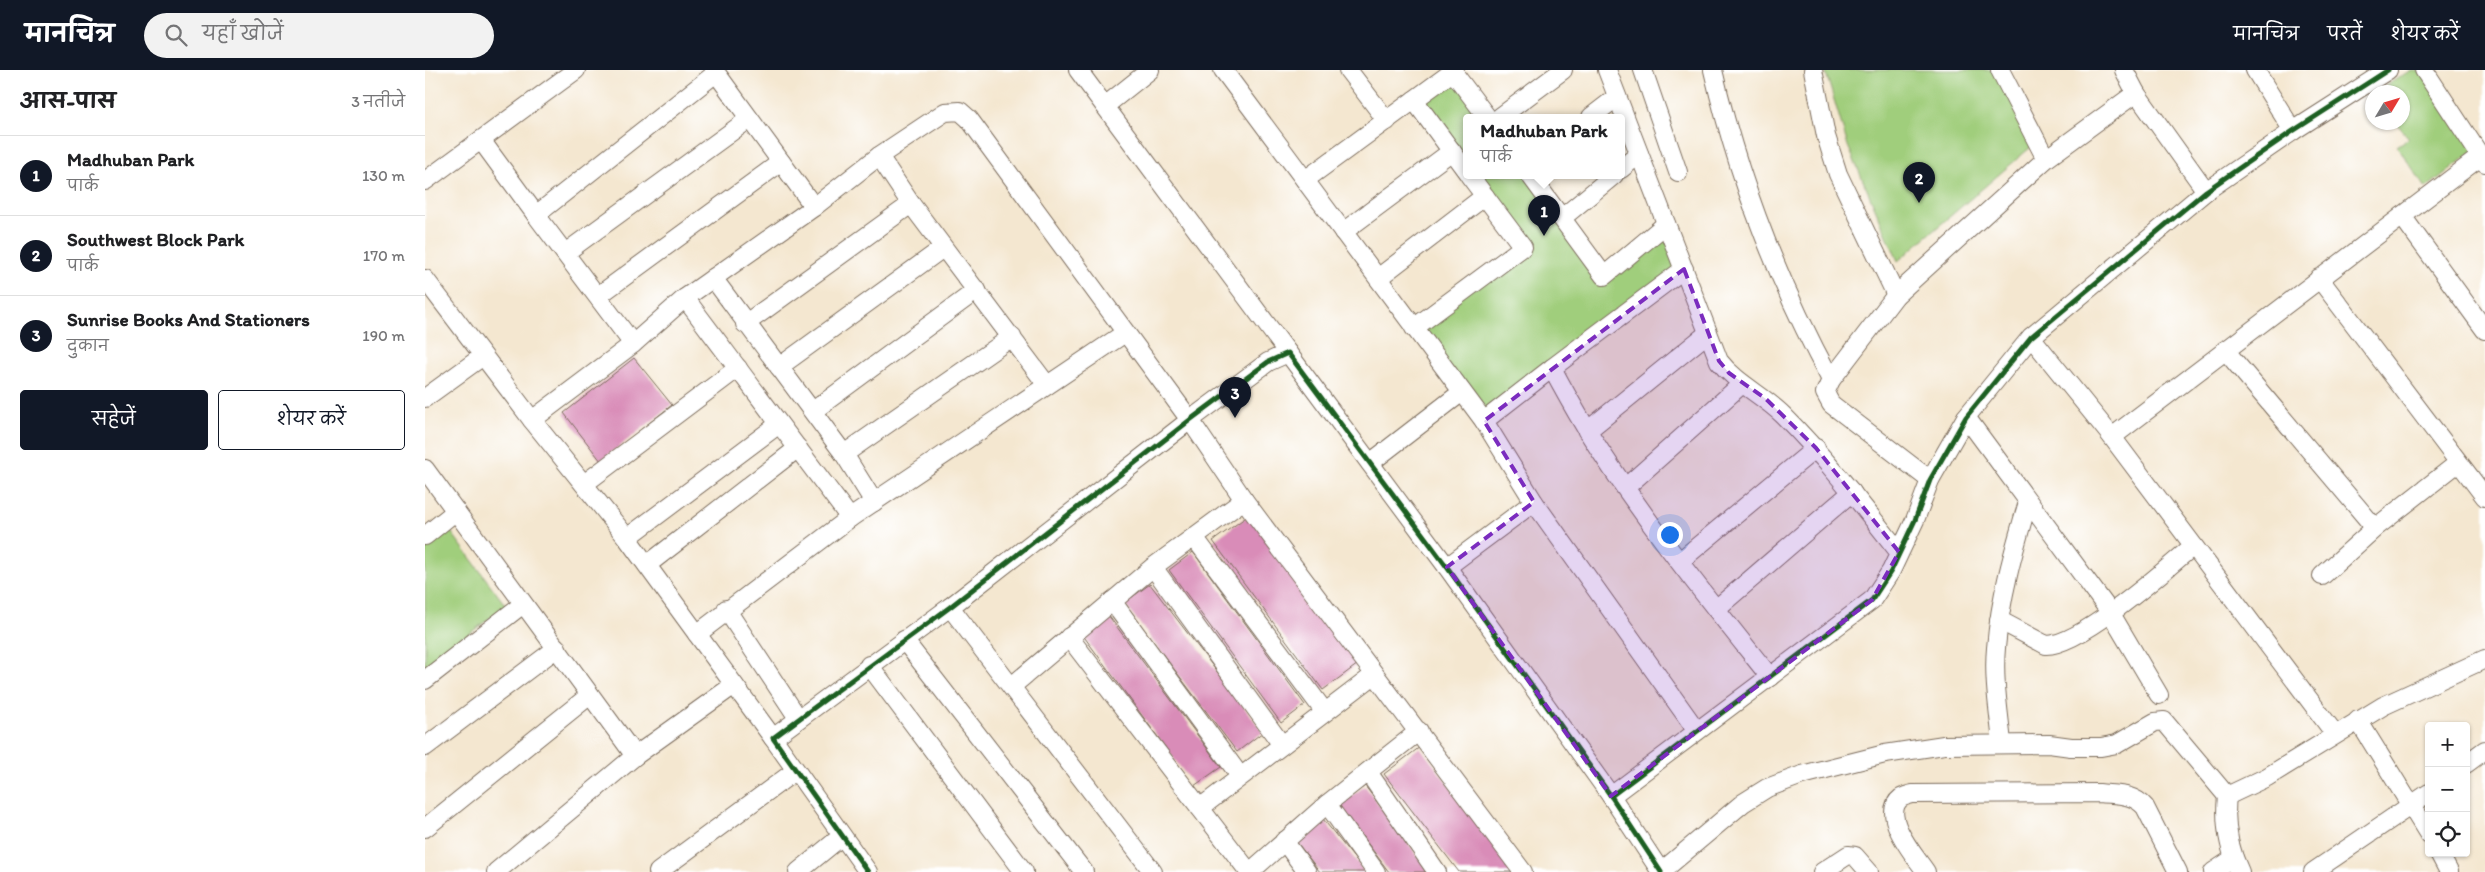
<!DOCTYPE html>
<html lang="hi">
<meta charset="utf-8">
<style>
body{margin:0;font-family:Itim,"Playpen Sans Deva",sans-serif;background:#f2f2f2;color:#202124}
.controls{position:absolute;right:15px;bottom:15px;display:grid;overflow:hidden;border-radius:5px;box-shadow:0 1px 4px #0004}
.controls button{width:45px;height:45px;display:grid;place-items:center;padding:0;border:0;border-bottom:1px solid #e0e0e0;background:#fff;color:#202124;font:25px sans-serif}
.compass{position:absolute;left:1940px;top:15px;width:45px;height:45px;border-radius:50%;background:#fff;box-shadow:0 1px 4px #0004;rotate:52deg}
.you{position:absolute;left:1244px;top:464px;width:18px;height:18px;margin:-12px;border:4px solid #fff;border-radius:50%;background:#1a73e8;box-shadow:0 0 0 8px #1a73e833}
.badge{display:grid;place-items:center;width:32px;height:32px;border-radius:50%;background:#111827;color:#fff;font-size:16px;font-weight:700}
.pin{position:absolute;translate:-50% -41px;filter:drop-shadow(0 1px 2px #0008)}
.pin::after{content:'';position:absolute;top:26px;width:18px;height:15px;background:inherit;clip-path:polygon(0 0,100% 0,50% 100%)}
.popup{position:absolute;left:1038px;top:44px;width:162px;height:65px;box-sizing:border-box;display:grid;place-content:center;border-radius:5px;background:#fff;filter:drop-shadow(0 1px 4px #0005);font-size:16px;white-space:nowrap;color:#757577}
.popup b{font-size:19px;color:#202124}
.popup::after{content:'';position:absolute;left:50%;top:100%;margin-left:-10px;border:10px solid transparent;border-top-color:#fff}
.list{margin:0;padding:0;list-style:none}
h2{display:flex;justify-content:space-between;align-items:center;height:65px;margin:0;padding:0 20px;font-size:21px}
h2 small{font-size:16px;font-weight:400;color:#757577}
.list li{display:grid;grid-template-columns:32px 1fr auto;gap:15px;align-items:center;box-sizing:border-box;height:80px;padding:0 20px;border-top:1px solid #e0e0e0}
.list b{display:block;font-size:19px;white-space:nowrap}
.list p{margin:0;font-size:16px;white-space:nowrap;color:#757577}
.list em{font-size:16px;font-style:normal;color:#757577}
.actions{display:flex;gap:10px;padding:15px 20px}
.actions a{flex:1;padding:11px 0;border:1px solid #111827;border-radius:5px;text-align:center;font-size:18px;color:#111827}
.actions .main{background:#111827;color:#fff}
.icon{flex:none;width:28px;height:28px;fill:none;stroke:currentColor;stroke-width:2;stroke-linecap:round;stroke-linejoin:round}
.map{position:relative;flex:none;width:2060px;height:802px;overflow:hidden}
header{display:flex;align-items:center;gap:30px;box-sizing:border-box;height:70px;padding:0 25px;background:#111827;color:#fff}
header strong{font-size:24px}
nav{display:flex;gap:28px;margin-inline-start:auto;font-size:18px}
.search{width:350px;height:45px;background:#f2f2f2;display:flex;align-items:center;gap:12px;box-sizing:border-box;padding:0 18px;border-radius:28px;color:#757577;font-size:19px}
main{display:flex}
aside{flex:1;background:#fff}
.map>svg:first-child{display:block}
.green{fill:#a0ce7c;stroke:#6e7c4d}
.building{fill:#d98cb8}
.lines{fill:none;stroke-linecap:round;stroke-linejoin:round}
.minor-casing{stroke:#7c6c5c;stroke-width:20}
.minor{stroke:#fff;stroke-width:18}
.cycleway-casing{stroke:#fff;stroke-width:8}
.cycleway{stroke:#1b5e20;stroke-width:5}
.marked{fill:#7b2cbf;fill-opacity:0.2;stroke:#7b2cbf;stroke-width:4;stroke-dasharray:10 6;stroke-linejoin:round}
</style>
<header>
<strong>मानचित्र</strong>
<div class="search"><svg class="icon" aria-label="search" viewBox="0 0 24 24"><circle cx="10" cy="10" r="6"/><path d="M15 15l6 6"/></svg>यहाँ खोजें</div>
<nav><a>मानचित्र</a><a>परतें</a><a>शेयर करें</a></nav>
</header>
<main>
<aside>
<h2>आस-पास<small>3 नतीजे</small></h2>
<ul class="list">
<li><span class="badge">1</span><div><b>Madhuban Park</b><p>पार्क</p></div><em>130 m</em></li>
<li><span class="badge">2</span><div><b>Southwest Block Park</b><p>पार्क</p></div><em>170 m</em></li>
<li><span class="badge">3</span><div><b>Sunrise Books And Stationers</b><p>दुकान</p></div><em>190 m</em></li>
</ul>
<div class="actions"><a class="main">सहेजें</a><a>शेयर करें</a></div>
</aside>
<div class="map">
<svg width="2060" height="802" viewBox="0 0 2060 802">
<rect width="100%" height="100%" fill="#fff"/>
<filter id="ink" filterUnits="userSpaceOnUse"><feTurbulence type="fractalNoise" baseFrequency=".02" numOctaves="2"/><feDisplacementMap in="SourceGraphic" scale="10" xChannelSelector="R" yChannelSelector="G"/><feConvolveMatrix kernelMatrix="1 2 1 2 8 2 1 2 1" color-interpolation-filters="sRGB"/></filter>
<filter id="wash" filterUnits="userSpaceOnUse"><feTurbulence type="fractalNoise" baseFrequency=".0096" numOctaves="4" result="noise"/><feDisplacementMap in="SourceGraphic" scale="20" xChannelSelector="R" yChannelSelector="G"/><feGaussianBlur stdDeviation="1.12" result="paint"/><feColorMatrix in="noise" values="0 0 0 0 0 0 0 0 0 0 0 0 0 0 0 0 0 1.4 0 .05"/><feComposite in="paint" operator="in"/></filter>
<g filter="url(#wash)">
<rect width="100%" height="100%" fill="#f4e7d0"/>
<g class="green">
<path d="M 1400,0 L 1576,0 L 1613,71 L 1473,191 L 1423,76 Z"/>
<path d="M 1986,0 L 1999,0 L 2052,78 L 2001,118 L 1972,76 L 1984,68 L 1971,53 L 1978,52 L 1978,22 L 1951,22 Z"/>
<path d="M 1028,2 L 1062,47 L 1042,47 L 1041,102 L 989,30 Z"/>
<path d="M 1044,105 L 1105,105 L 1179,206 L 1241,154 L 1259,199 L 1059,351 L 989,258 L 1097,177 Z"/>
<path d="M 21,455 L 81,536 L 0,597 L 0,471 Z"/>
</g>
<g id="blocks">
<g class="building">
<path d="M 209,288 L 247,335 L 176,391 L 139,343 Z"/>
<path d="M 824,445 L 933,594 L 898,620 L 788,471 Z"/>
<path d="M 768,482 L 880,635 L 856,653 L 744,500 Z"/>
<path d="M 725,514 L 838,662 L 812,682 L 699,533 Z"/>
<path d="M 683,545 L 796,697 L 769,716 L 657,564 Z"/>
<path d="M 995,677 L 1090,802 L 1034,802 L 959,704 Z"/>
<path d="M 940,716 L 1005,802 L 964,802 L 914,735 Z"/>
<path d="M 898,749 L 940,802 L 895,802 L 870,770 Z"/>
</g>
</g>
</g>
<g filter="url(#ink)">
<use href="#blocks" fill-opacity="0" stroke="#7c6c5c" stroke-width="1"/>
<g class="lines">
<defs>
<g id="minor">
<path d="M 289,0 L 389,137 L 454,86 L 520,42 L 535,41 L 544,49 L 765,350 L 819,430 L 1098,802"/>
<path d="M 653,0 L 863,283"/>
<path d="M 798,0 L 1059,351 L 1109,432 L 1272,661"/>
<path d="M 923,0 L 962,51"/>
<path d="M 1182,0 L 1294,291 C 1312,314 1338,325 1358,345 C 1400,387 1437,435 1474,482"/>
<path d="M 1218,0 L 1253,102"/>
<path d="M 1288,0 C 1313,109 1353,212 1406,310"/>
<path d="M 1388,0 L 1401,66 L 1413,104 L 1471,225"/>
<path d="M 1575,0 L 1621,89"/>
<path d="M 1699,0 L 1711,23 L 1781,121"/>
<path d="M 1830,0 L 1868,61"/>
<path d="M 1999,0 L 2060,93"/>
<path d="M 1028,2 L 1062,47"/>
<path d="M 989,30 L 1042,102"/>
<path d="M 680,36 L 725,0"/>
<path d="M 1075,47 L 1138,0"/>
<path d="M 1166,47 L 1192,27"/>
<path d="M 56,70 L 111,145"/>
<path d="M 454,86 L 486,134 L 622,315"/>
<path d="M 1196,99 L 1214,84"/>
<path d="M 1105,105 L 1179,206 L 1241,154"/>
<path d="M 880,110 L 1030,0"/>
<path d="M 0,111 L 151,0"/>
<path d="M 1977,146 L 2060,260"/>
<path d="M 1137,148 L 1189,105"/>
<path d="M 918,162 L 1027,81"/>
<path d="M 140,183 L 324,49"/>
<path d="M 1259,199 L 1127,298 C 1138,319 1150,340 1162,360 C 1216,447 1282,528 1345,607"/>
<path d="M 288,208 L 419,384 L 449,432"/>
<path d="M 953,208 L 1060,126"/>
<path d="M 1894,208 L 2060,427"/>
<path d="M 0,209 L 107,350 L 202,468 L 348,668"/>
<path d="M 173,226 L 356,92"/>
<path d="M 260,228 L 425,448"/>
<path d="M 320,254 L 486,134"/>
<path d="M 989,258 L 1098,177 L 1044,105"/>
<path d="M 1606,267 L 1687,367 L 1910,664"/>
<path d="M 208,274 L 111,145 L 291,3"/>
<path d="M 1800,280 L 1950,458"/>
<path d="M 354,297 L 518,178"/>
<path d="M 0,328 L 58,286"/>
<path d="M 388,341 L 552,220"/>
<path d="M 1541,347 L 1685,542 L 1734,625"/>
<path d="M 107,350 L 208,274 L 260,228 L 389,137"/>
<path d="M 1059,351 L 1127,298"/>
<path d="M 1162,361 L 1283,263"/>
<path d="M 1687,367 L 2055,87"/>
<path d="M 419,384 L 587,267"/>
<path d="M 945,393 L 1037,322"/>
<path d="M 0,399 L 210,686"/>
<path d="M 1505,410 L 1406,334 L 1400,323 L 1406,310 L 1471,225 L 1621,89 L 1711,23"/>
<path d="M 159,414 L 313,298"/>
<path d="M 1201,417 L 1317,314"/>
<path d="M 0,466 L 31,441"/>
<path d="M 769,467 L 899,641"/>
<path d="M 202,468 L 354,354"/>
<path d="M 1255,491 L 1391,378"/>
<path d="M 222,495 L 373,378"/>
<path d="M 728,497 L 857,675"/>
<path d="M 1022,497 L 1109,432"/>
<path d="M 1897,506 L 1950,458 L 2033,393"/>
<path d="M 687,531 L 815,706"/>
<path d="M 525,537 L 728,802"/>
<path d="M 301,539 L 373,648"/>
<path d="M 1291,539 L 1427,422"/>
<path d="M 1574,550 L 1621,575 C 1656,575 1739,501 1768,476"/>
<path d="M 272,564 L 425,448 L 700,263"/>
<path d="M 644,567 L 824,802"/>
<path d="M 479,570 L 659,802"/>
<path d="M 444,595 L 599,802"/>
<path d="M 0,610 L 98,534"/>
<path d="M 587,616 L 728,497 L 819,430"/>
<path d="M 1933,650 L 2004,765"/>
<path d="M 1577,673 C 1574,642 1568,609 1571,578 C 1575,528 1589,479 1603,432"/>
<path d="M 0,677 L 132,578"/>
<path d="M 2041,694 L 2060,680"/>
<path d="M 943,702 L 1012,802"/>
<path d="M 1802,726 C 1799,753 1803,777 1815,802"/>
<path d="M 902,734 L 951,802"/>
<path d="M 775,738 L 949,605"/>
<path d="M 0,758 L 165,625"/>
<path d="M 859,771 L 882,802"/>
<path d="M 2014,783 L 2024,802"/>
<path d="M 71,802 L 210,686 L 309,615"/>
<path d="M 233,802 L 370,701"/>
<path d="M 373,802 L 417,766"/>
<path d="M 443,802 L 348,668 L 525,537 L 765,350 L 843,292 L 863,283 L 1022,497 L 1186,726"/>
<path d="M 825,802 L 902,734 L 994,661"/>
<path d="M 1236,802 L 1186,726 L 1447,530 L 1466,501 L 1490,450 L 1505,410 L 1541,347 L 1606,267 L 1781,121 L 1868,61 L 1963,0"/>
<path d="M 1236,802 L 1318,733 L 1342,718 L 1377,705 L 1460,684 L 1519,675 L 1624,674 L 1646,677 L 1676,677 L 1692,674 L 1730,652 L 1739,651 L 1802,726 L 1842,707 L 1958,636 L 2060,589"/>
<path d="M 1397,802 L 1423,785 L 1430,786 L 1444,802"/>
<path d="M 1501,802 C 1491,787 1454,745 1476,728 C 1479,726 1484,725 1487,724 L 1674,723 C 1691,725 1708,723 1720,737 L 1753,802"/>
<path d="M 1788,802 L 1809,788"/>
<path d="M 1888,802 L 2004,723"/>
</g>
</defs>
<use href="#minor" class="minor-casing"/>
<use href="#minor" class="minor"/>
<defs>
<g id="cycleway">
<path d="M 443,802 L 348,668 L 525,537 L 765,350 L 843,292 L 863,283 L 1022,497 L 1186,726"/>
<path d="M 1236,802 L 1186,726 L 1447,530 L 1466,501 L 1490,450 L 1505,410 L 1541,347 L 1606,267 L 1781,121 L 1868,61 L 1963,0"/>
</g>
</defs>
<use href="#cycleway" class="cycleway-casing"/>
<use href="#cycleway" class="cycleway"/>
</g>
</g>
<path class="marked" d="M 1259,199 L 1294,291 L 1304,303 L 1341,329 L 1391,378 L 1474,482 L 1447,530 L 1186,726 L 1022,497 L 1109,432 L 1059,351 Z"/>
</svg>
<div class="controls">
<button>+</button>
<button>−</button>
<button><svg class="icon" aria-label="locate" viewBox="0 0 24 24"><circle cx="12" cy="12" r="6"/><path d="M12 2v4M12 18v4M2 12h4M18 12h4"/></svg></button>
</div>
<svg class="compass" viewBox="-18 -18 36 36"><path d="M0-13l5 13h-10z" fill="#e53935"/><path d="M0 13l5-13h-10z" fill="#757577"/></svg>
<div class="you"></div>
<div class="pin badge" style="left:1119px;top:166px">1</div>
<div class="popup"><b>Madhuban Park</b>पार्क</div>
<div class="pin badge" style="left:1494px;top:133px">2</div>
<div class="pin badge" style="left:810px;top:348px">3</div>
</div>
</main>
